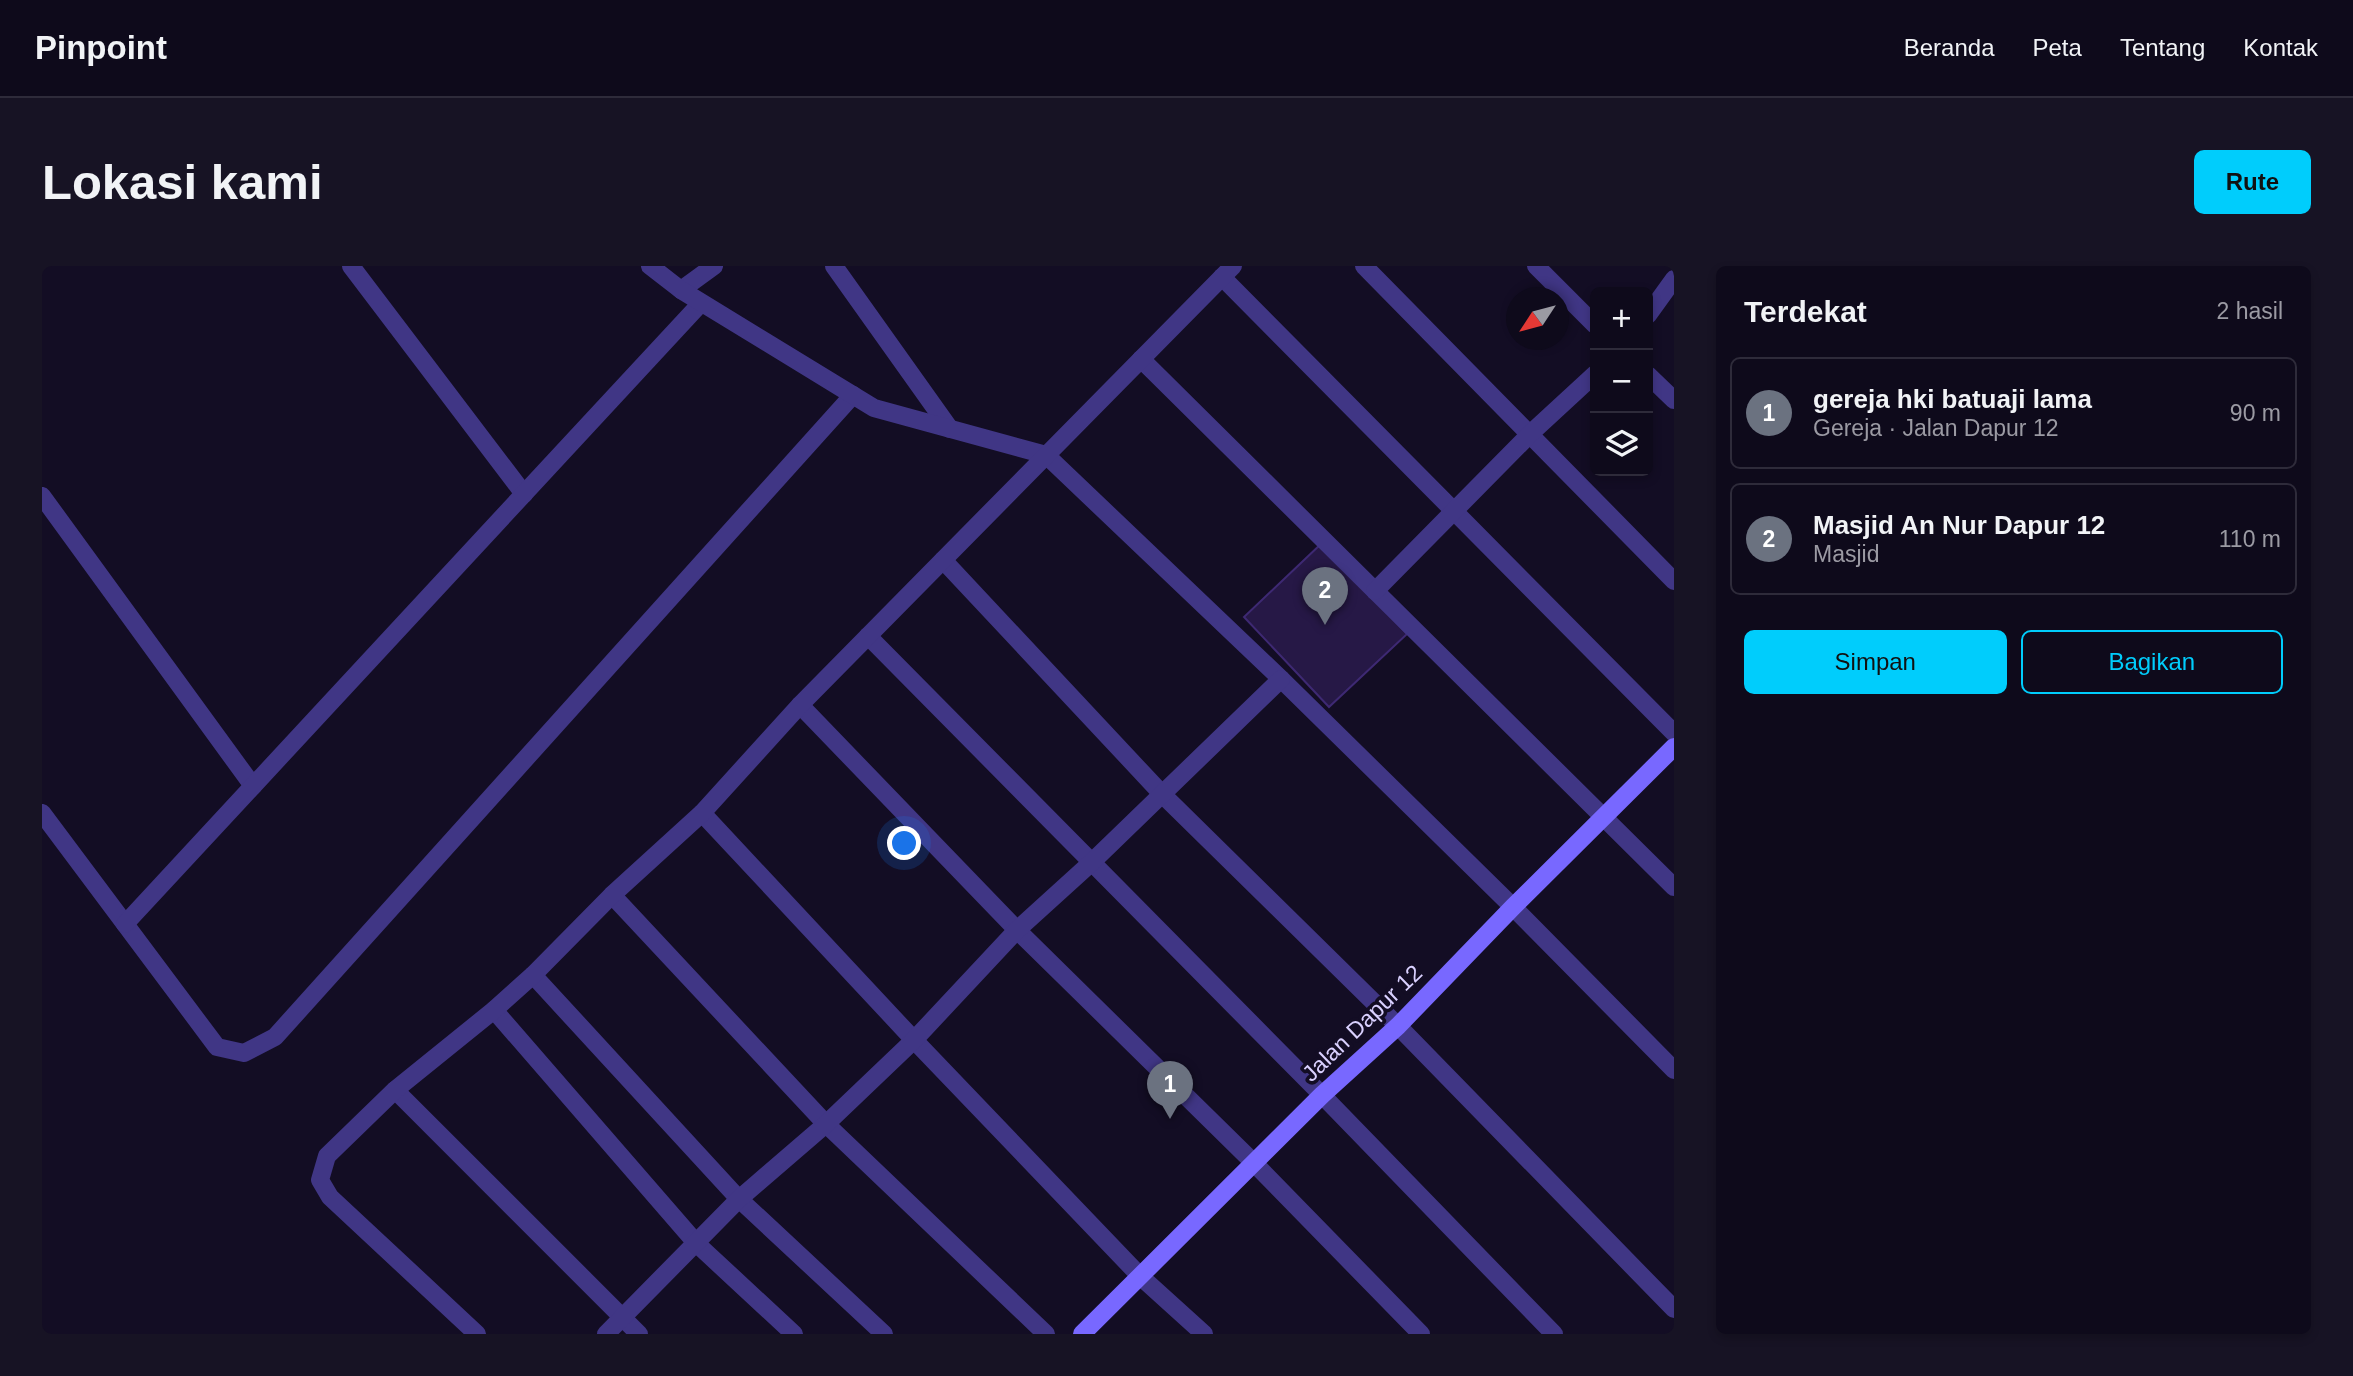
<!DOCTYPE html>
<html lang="id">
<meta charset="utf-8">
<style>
body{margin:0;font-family:Arial,sans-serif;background:#171324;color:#f1f3f6}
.controls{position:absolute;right:21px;top:21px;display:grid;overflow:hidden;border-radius:10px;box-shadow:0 4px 10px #0003}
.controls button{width:63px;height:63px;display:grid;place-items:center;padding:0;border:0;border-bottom:2px solid #2e2b3a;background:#0e0a1b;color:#f1f3f6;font:35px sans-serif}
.compass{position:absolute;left:1464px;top:21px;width:63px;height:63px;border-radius:50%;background:#0e0a1b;box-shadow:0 4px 10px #0003;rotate:234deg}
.you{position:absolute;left:863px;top:578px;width:24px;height:24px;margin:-18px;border:5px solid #fff;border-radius:50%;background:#1a73e8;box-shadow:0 0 0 10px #1a73e833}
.badge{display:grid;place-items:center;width:46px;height:46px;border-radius:50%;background:#00cdfc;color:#fff;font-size:23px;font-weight:700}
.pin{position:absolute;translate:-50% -58px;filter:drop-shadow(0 2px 4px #0008)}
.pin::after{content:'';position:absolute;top:37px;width:24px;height:21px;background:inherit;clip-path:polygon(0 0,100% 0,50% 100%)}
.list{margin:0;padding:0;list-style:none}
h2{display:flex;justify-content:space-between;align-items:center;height:91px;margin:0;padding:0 28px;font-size:30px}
h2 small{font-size:23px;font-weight:400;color:#9b9aa3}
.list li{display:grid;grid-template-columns:46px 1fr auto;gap:21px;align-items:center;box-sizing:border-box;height:112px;margin:0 14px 14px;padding:0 14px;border:2px solid #2e2b3a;border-radius:10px}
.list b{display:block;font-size:26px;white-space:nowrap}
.list p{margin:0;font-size:23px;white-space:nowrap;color:#9b9aa3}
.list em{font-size:23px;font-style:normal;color:#9b9aa3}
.actions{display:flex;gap:14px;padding:21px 28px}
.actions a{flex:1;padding:16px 0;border:2px solid #00cdfc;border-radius:10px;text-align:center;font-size:24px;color:#00cdfc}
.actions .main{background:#00cdfc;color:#111}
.icon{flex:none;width:38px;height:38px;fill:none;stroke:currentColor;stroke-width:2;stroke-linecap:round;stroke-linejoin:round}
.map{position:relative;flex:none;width:1632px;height:1068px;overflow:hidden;border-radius:10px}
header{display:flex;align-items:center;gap:42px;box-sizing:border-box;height:98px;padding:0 35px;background:#0e0a1b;border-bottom:2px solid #2e2b3a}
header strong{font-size:33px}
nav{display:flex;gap:38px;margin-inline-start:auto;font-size:24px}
.intro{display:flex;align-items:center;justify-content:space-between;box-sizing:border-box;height:168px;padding:0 42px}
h1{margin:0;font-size:49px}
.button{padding:18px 32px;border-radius:10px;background:#00cdfc;color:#111;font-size:24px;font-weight:700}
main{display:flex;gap:42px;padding:0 42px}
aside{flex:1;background:#0e0a1b;border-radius:10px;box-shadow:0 4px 10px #0003}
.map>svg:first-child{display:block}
.building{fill:#261846;stroke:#3e2973;stroke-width:2}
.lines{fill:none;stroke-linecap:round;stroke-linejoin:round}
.lane{stroke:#403685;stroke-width:18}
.street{stroke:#403685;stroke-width:18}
.secondary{stroke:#7868ff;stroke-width:18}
.labels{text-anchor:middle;stroke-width:7;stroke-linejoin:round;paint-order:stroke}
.street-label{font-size:23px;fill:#dad1ff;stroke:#130d24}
</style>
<header>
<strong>Pinpoint</strong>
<nav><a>Beranda</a><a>Peta</a><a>Tentang</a><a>Kontak</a></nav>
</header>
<div class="intro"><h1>Lokasi kami</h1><a class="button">Rute</a></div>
<main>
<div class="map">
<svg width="1632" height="1068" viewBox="0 0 1632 1068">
<rect width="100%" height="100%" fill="#130d24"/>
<path class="building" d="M 1280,277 L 1365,368 L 1287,441 L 1202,351 Z"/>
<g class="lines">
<g class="lane">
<path d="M 309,0 L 482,228"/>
<path d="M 792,0 L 908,163"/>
<path d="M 639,24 L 672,0"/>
<path d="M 0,230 L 211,520"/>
<path d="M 0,547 L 175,781 L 202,787 L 233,771 L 811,129"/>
<path d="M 83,658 L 659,37"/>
</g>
<g class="street">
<path d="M 608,0 L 639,24 L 832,142 L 1004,189 L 1239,413 L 1471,641 L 1632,804"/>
<path d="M 1322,0 L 1632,315"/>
<path d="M 1494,0 L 1553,59"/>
<path d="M 1180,11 L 1632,467"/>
<path d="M 1606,49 L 1632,13"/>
<path d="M 1099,93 L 1632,621"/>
<path d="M 1606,109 L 1632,134"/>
<path d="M 901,294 L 1120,528 L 1356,760 L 1632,1043"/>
<path d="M 1333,325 L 1488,168 L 1553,108"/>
<path d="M 826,370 L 1280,829 L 1512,1068"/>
<path d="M 758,439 L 975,664 L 1212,897 L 1379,1068"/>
<path d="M 660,547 L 872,774 L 1098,1010 L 1162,1068"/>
<path d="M 570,629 L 784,858 L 1004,1068"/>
<path d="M 491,709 L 697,933 L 842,1068"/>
<path d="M 452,744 L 655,978 L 752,1068"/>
<path d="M 353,824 L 597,1068"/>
<path d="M 435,1068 L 288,931 L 278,914 L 285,890 L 353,824 L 452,744 L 491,709 L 570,629 L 660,547 L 758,439 L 1191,0"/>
<path d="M 564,1068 L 697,933 L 784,858 L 872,774 L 975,664 L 1050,596 L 1239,413"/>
</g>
<path class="secondary" d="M 1040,1068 L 1280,829 L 1356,760 L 1471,641 L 1632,481"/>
</g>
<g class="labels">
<g class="street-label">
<text transform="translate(1320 757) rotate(-44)" y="8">Jalan Dapur 12</text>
</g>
</g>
</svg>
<div class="controls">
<button>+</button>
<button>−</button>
<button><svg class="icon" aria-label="layers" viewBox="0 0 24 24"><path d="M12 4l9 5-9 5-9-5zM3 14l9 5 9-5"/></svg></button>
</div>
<svg class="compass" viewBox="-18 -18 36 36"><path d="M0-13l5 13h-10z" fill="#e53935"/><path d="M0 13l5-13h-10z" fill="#9b9aa3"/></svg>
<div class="you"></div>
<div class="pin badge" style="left:1128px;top:853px;background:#6b7280">1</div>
<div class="pin badge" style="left:1283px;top:359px;background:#6b7280">2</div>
</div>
<aside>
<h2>Terdekat<small>2 hasil</small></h2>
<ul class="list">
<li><span class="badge" style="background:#6b7280">1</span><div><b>gereja hki batuaji lama</b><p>Gereja · Jalan Dapur 12</p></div><em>90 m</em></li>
<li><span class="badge" style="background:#6b7280">2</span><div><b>Masjid An Nur Dapur 12</b><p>Masjid</p></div><em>110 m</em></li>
</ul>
<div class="actions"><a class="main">Simpan</a><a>Bagikan</a></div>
</aside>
</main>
